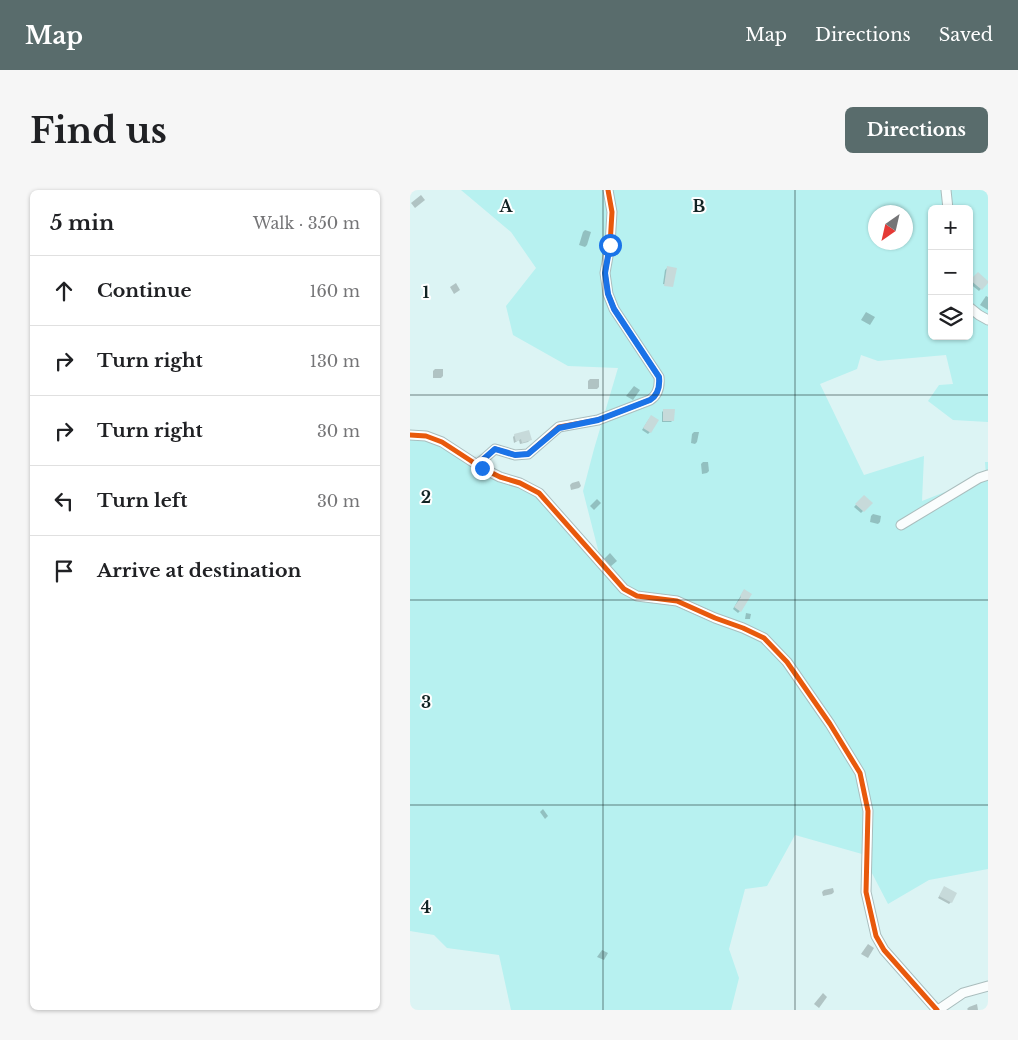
<!DOCTYPE html>
<meta charset="utf-8">
<style>
body{margin:0;font-family:"Libre Baskerville",serif;background:#f6f6f6;color:#202124}
.controls{position:absolute;right:15px;top:15px;display:grid;overflow:hidden;border-radius:8px;box-shadow:0 1px 4px #0004}
.controls button{width:45px;height:45px;display:grid;place-items:center;padding:0;border:0;border-bottom:1px solid #e0e0e0;background:#fff;color:#202124;font:25px sans-serif}
.compass{position:absolute;left:458px;top:15px;width:45px;height:45px;border-radius:50%;background:#fff;box-shadow:0 1px 4px #0004;rotate:214deg}
.stop{position:absolute;width:15px;height:15px;margin:-11px;border:4px solid #1a73e8;border-radius:50%;background:#fff}
.stop.end{background:#1a73e8;border-color:#fff;box-shadow:0 1px 5px #0008}
.list{margin:0;padding:0;list-style:none}
h2{display:flex;justify-content:space-between;align-items:center;height:65px;margin:0;padding:0 20px;font-size:21px}
h2 small{font-size:16px;font-weight:400;color:#757577}
.list li{display:grid;grid-template-columns:32px 1fr auto;gap:15px;align-items:center;box-sizing:border-box;height:70px;padding:0 20px;border-top:1px solid #e0e0e0}
.list b{display:block;font-size:19px;white-space:nowrap}
.list em{font-size:16px;font-style:normal;color:#757577}
.icon{flex:none;width:28px;height:28px;fill:none;stroke:currentColor;stroke-width:2;stroke-linecap:round;stroke-linejoin:round}
.map{position:relative;flex:none;width:578px;height:820px;overflow:hidden;border-radius:8px}
header{display:flex;align-items:center;gap:30px;box-sizing:border-box;height:70px;padding:0 25px;background:#596c6c;color:#fff}
header strong{font-size:24px}
nav{display:flex;gap:28px;margin-inline-start:auto;font-size:18px}
.intro{display:flex;align-items:center;justify-content:space-between;box-sizing:border-box;height:120px;padding:0 30px}
h1{margin:0;font-size:35px}
.button{padding:12px 22px;border-radius:8px;background:#596c6c;color:#fff;font-size:18px;font-weight:700}
main{display:flex;gap:30px;padding:0 30px}
aside{flex:1;background:#fff;border-radius:8px;box-shadow:0 1px 4px #0004}
.map>svg:first-child{display:block}
.green{fill:#b7f1f0;fill-rule:evenodd}
.shadow{fill:#0003}
.building{fill:#c7dada}
.lines{fill:none;stroke-linecap:round;stroke-linejoin:round}
.minor-casing{stroke:#aabdbd;stroke-width:11}
.minor{stroke:#fafdfd;stroke-width:9}
.cycleway-casing{stroke:#fff;stroke-width:8}
.cycleway{stroke:#e8590c;stroke-width:5}
.route{stroke:#1a73e8;stroke-width:6}
.grid{fill:none;stroke:#122323;stroke-width:1;stroke-opacity:0.55}
.grid-label{font-size:16px;text-anchor:middle;font-weight:bold;fill:#122323;stroke:#fff;stroke-width:4;stroke-linejoin:round;paint-order:stroke}
</style>
<header>
<strong>Map</strong>
<nav><a>Map</a><a>Directions</a><a>Saved</a></nav>
</header>
<div class="intro"><h1>Find us</h1><a class="button">Directions</a></div>
<main>
<aside>
<h2>5 min<small>Walk · 350 m</small></h2>
<ul class="list">
<li><svg class="icon" aria-label="ahead" viewBox="0 0 24 24"><path d="M12 20V5M6 11l6-6 6 6"/></svg><div><b>Continue</b></div><em>160 m</em></li>
<li><svg class="icon" aria-label="right" viewBox="0 0 24 24"><path d="M7 20v-9h11M14 6l5 5-5 5"/></svg><div><b>Turn right</b></div><em>130 m</em></li>
<li><svg class="icon" aria-label="right" viewBox="0 0 24 24"><path d="M7 20v-9h11M14 6l5 5-5 5"/></svg><div><b>Turn right</b></div><em>30 m</em></li>
<li><svg class="icon" aria-label="left" viewBox="0 0 24 24"><path d="M17 20v-9H6M10 6l-5 5 5 5"/></svg><div><b>Turn left</b></div><em>30 m</em></li>
<li><svg class="icon" aria-label="arrive" viewBox="0 0 24 24"><path d="M6 21V4h12l-3 4 3 4H6"/></svg><div><b>Arrive at destination</b></div></li>
</ul>
</aside>
<div class="map">
<svg width="578" height="820" viewBox="0 0 578 820">
<rect width="100%" height="100%" fill="#dcf4f4"/>
<path class="green" d="M 51,0 L 578,0 L 578,232 L 543,230 L 518,211 L 529,195 L 543,194 L 536,165 L 468,171 L 451,165 L 447,179 L 410,194 L 454,285 L 514,266 L 512,311 L 576,286 L 575,272 L 578,272 L 578,679 L 519,690 L 478,714 L 452,664 L 385,645 L 357,696 L 335,699 L 319,759 L 329,788 L 321,820 L 101,820 L 89,765 L 37,758 L 24,745 L 0,741 L 0,246 L 5,245 L 82,282 L 129,303 L 194,383 L 173,301 L 184,259 L 208,178 L 158,176 L 103,145 L 96,116 L 126,78 L 101,42 ZM 522,19 L 559,19 L 559,146 L 522,146 ZM 466,22 L 496,22 L 496,52 L 466,52 Z"/>
<g class="shadow">
<path d="M 11,5 L 15,10 L 5,18 L 1,13 Z"/>
<path d="M 175,40 L 181,42 L 177,55 L 175,57 L 169,55 L 173,42 Z"/>
<path d="M 257,78 L 262,96 L 253,94 L 255,80 Z"/>
<path d="M 568,84 L 577,92 L 569,101 L 559,93 Z"/>
<path d="M 46,93 L 50,100 L 44,104 L 40,97 Z"/>
<path d="M 576,106 L 578,107 L 578,120 L 570,115 Z"/>
<path d="M 456,122 L 465,127 L 460,135 L 451,130 Z"/>
<path d="M 25,179 L 33,179 L 33,186 L 31,188 L 23,188 L 23,181 Z"/>
<path d="M 180,189 L 189,189 L 189,197 L 187,199 L 178,199 L 178,191 Z"/>
<path d="M 224,196 L 230,200 L 223,210 L 216,206 Z"/>
<path d="M 254,220 L 263,230 L 261,232 L 252,232 L 252,222 Z"/>
<path d="M 239,229 L 240,242 L 238,244 L 232,240 Z"/>
<path d="M 284,242 L 289,242 L 287,252 L 285,254 L 281,253 L 282,244 Z"/>
<path d="M 105,245 L 120,250 L 118,252 L 110,254 L 109,250 L 104,253 L 103,247 Z"/>
<path d="M 293,272 L 298,272 L 299,281 L 297,283 L 292,284 L 291,274 Z"/>
<path d="M 169,291 L 171,296 L 169,298 L 161,300 L 160,295 L 162,293 Z"/>
<path d="M 454,306 L 461,313 L 451,323 L 444,317 Z"/>
<path d="M 187,309 L 191,313 L 184,320 L 180,316 Z"/>
<path d="M 463,324 L 471,326 L 470,332 L 468,334 L 460,332 L 461,326 Z"/>
<path d="M 200,363 L 207,371 L 200,377 L 193,370 Z"/>
<path d="M 334,400 L 330,421 L 328,423 L 323,419 Z"/>
<path d="M 336,423 L 341,424 L 340,429 L 335,429 Z"/>
<path d="M 133,619 L 138,626 L 135,629 L 130,622 Z"/>
<path d="M 423,698 L 424,702 L 422,704 L 413,706 L 412,702 L 414,700 Z"/>
<path d="M 533,700 L 541,712 L 539,714 L 528,708 Z"/>
<path d="M 458,754 L 464,758 L 458,768 L 451,764 Z"/>
<path d="M 192,760 L 198,763 L 194,770 L 187,767 Z"/>
<path d="M 413,803 L 417,807 L 409,818 L 404,814 Z"/>
<path d="M 567,814 L 568,820 L 558,820 L 557,819 L 559,817 Z"/>
</g>
<g class="building">
<path d="M 257,76 L 267,78 L 263,97 L 254,96 Z"/>
<path d="M 568,82 L 578,91 L 578,93 L 572,100 L 560,90 Z"/>
<path d="M 253,219 L 265,219 L 264,231 L 253,231 Z"/>
<path d="M 241,225 L 249,230 L 241,243 L 233,238 Z"/>
<path d="M 119,240 L 122,250 L 112,253 L 111,249 L 106,252 L 104,244 Z"/>
<path d="M 454,305 L 463,313 L 454,322 L 445,314 Z"/>
<path d="M 334,399 L 342,404 L 331,422 L 324,417 L 331,407 L 330,406 Z"/>
<path d="M 534,696 L 547,703 L 542,713 L 529,706 Z"/>
</g>
<g class="lines">
<defs>
<g id="minor">
<path d="M 536,0 L 538,19"/>
<path d="M 559,117 L 569,125 L 578,130"/>
<path d="M 0,245 L 16,246 L 32,252 L 72,278 L 90,287 L 110,293 L 129,303 L 214,399 L 227,406 L 267,411 L 305,428 L 333,438 L 354,448 L 377,472 L 420,534 L 450,583 L 458,621 L 456,702 L 466,746 L 474,760 L 527,820"/>
<path d="M 68,274 L 85,259 L 105,265 L 118,264 L 149,237 L 188,230 L 240,210 C 248,205 250,197 249,187 L 204,119 L 198,104 L 195,83 L 200,55 L 202,22 L 198,0"/>
<path d="M 491,335 L 569,288 L 578,285"/>
<path d="M 528,820 L 553,803 L 578,796"/>
</g>
</defs>
<use href="#minor" class="minor-casing"/>
<use href="#minor" class="minor"/>
<defs>
<g id="cycleway">
<path d="M 0,245 L 16,246 L 32,252 L 72,278 L 90,287 L 110,293 L 129,303 L 214,399 L 227,406 L 267,411 L 305,428 L 333,438 L 354,448 L 377,472 L 420,534 L 450,583 L 458,621 L 456,702 L 466,746 L 474,760 L 527,820"/>
<path d="M 68,274 L 85,259 L 105,265 L 118,264 L 149,237 L 188,230 L 240,210 C 248,205 250,197 249,187 L 204,119 L 198,104 L 195,83 L 200,55 L 202,22 L 198,0"/>
</g>
</defs>
<use href="#cycleway" class="cycleway-casing"/>
<use href="#cycleway" class="cycleway"/>
</g>
<g class="lines">
<path class="route" d="M 72,278 L 68,274 L 85,259 L 105,265 L 118,264 L 149,238 L 188,230 L 240,210 C 248,205 250,197 249,187 L 204,119 L 198,104 L 195,83 L 200,55"/>
</g>
<path class="grid" d="M 193,0 L 193,820M 385,0 L 385,820M 0,205 L 578,205M 0,410 L 578,410M 0,615 L 578,615"/>
<g class="grid-label">
<text x="96" y="22">A</text>
<text x="289" y="22">B</text>
<text x="16" y="108">1</text>
<text x="16" y="313">2</text>
<text x="16" y="518">3</text>
<text x="16" y="723">4</text>
</g>
</svg>
<div class="controls">
<button>+</button>
<button>−</button>
<button><svg class="icon" aria-label="layers" viewBox="0 0 24 24"><path d="M12 4l9 5-9 5-9-5zM3 14l9 5 9-5"/></svg></button>
</div>
<svg class="compass" viewBox="-18 -18 36 36"><path d="M0-13l5 13h-10z" fill="#e53935"/><path d="M0 13l5-13h-10z" fill="#757577"/></svg>
<div class="stop" style="left:200px;top:55px"></div>
<div class="stop end" style="left:72px;top:278px"></div>
</div>
</main>
